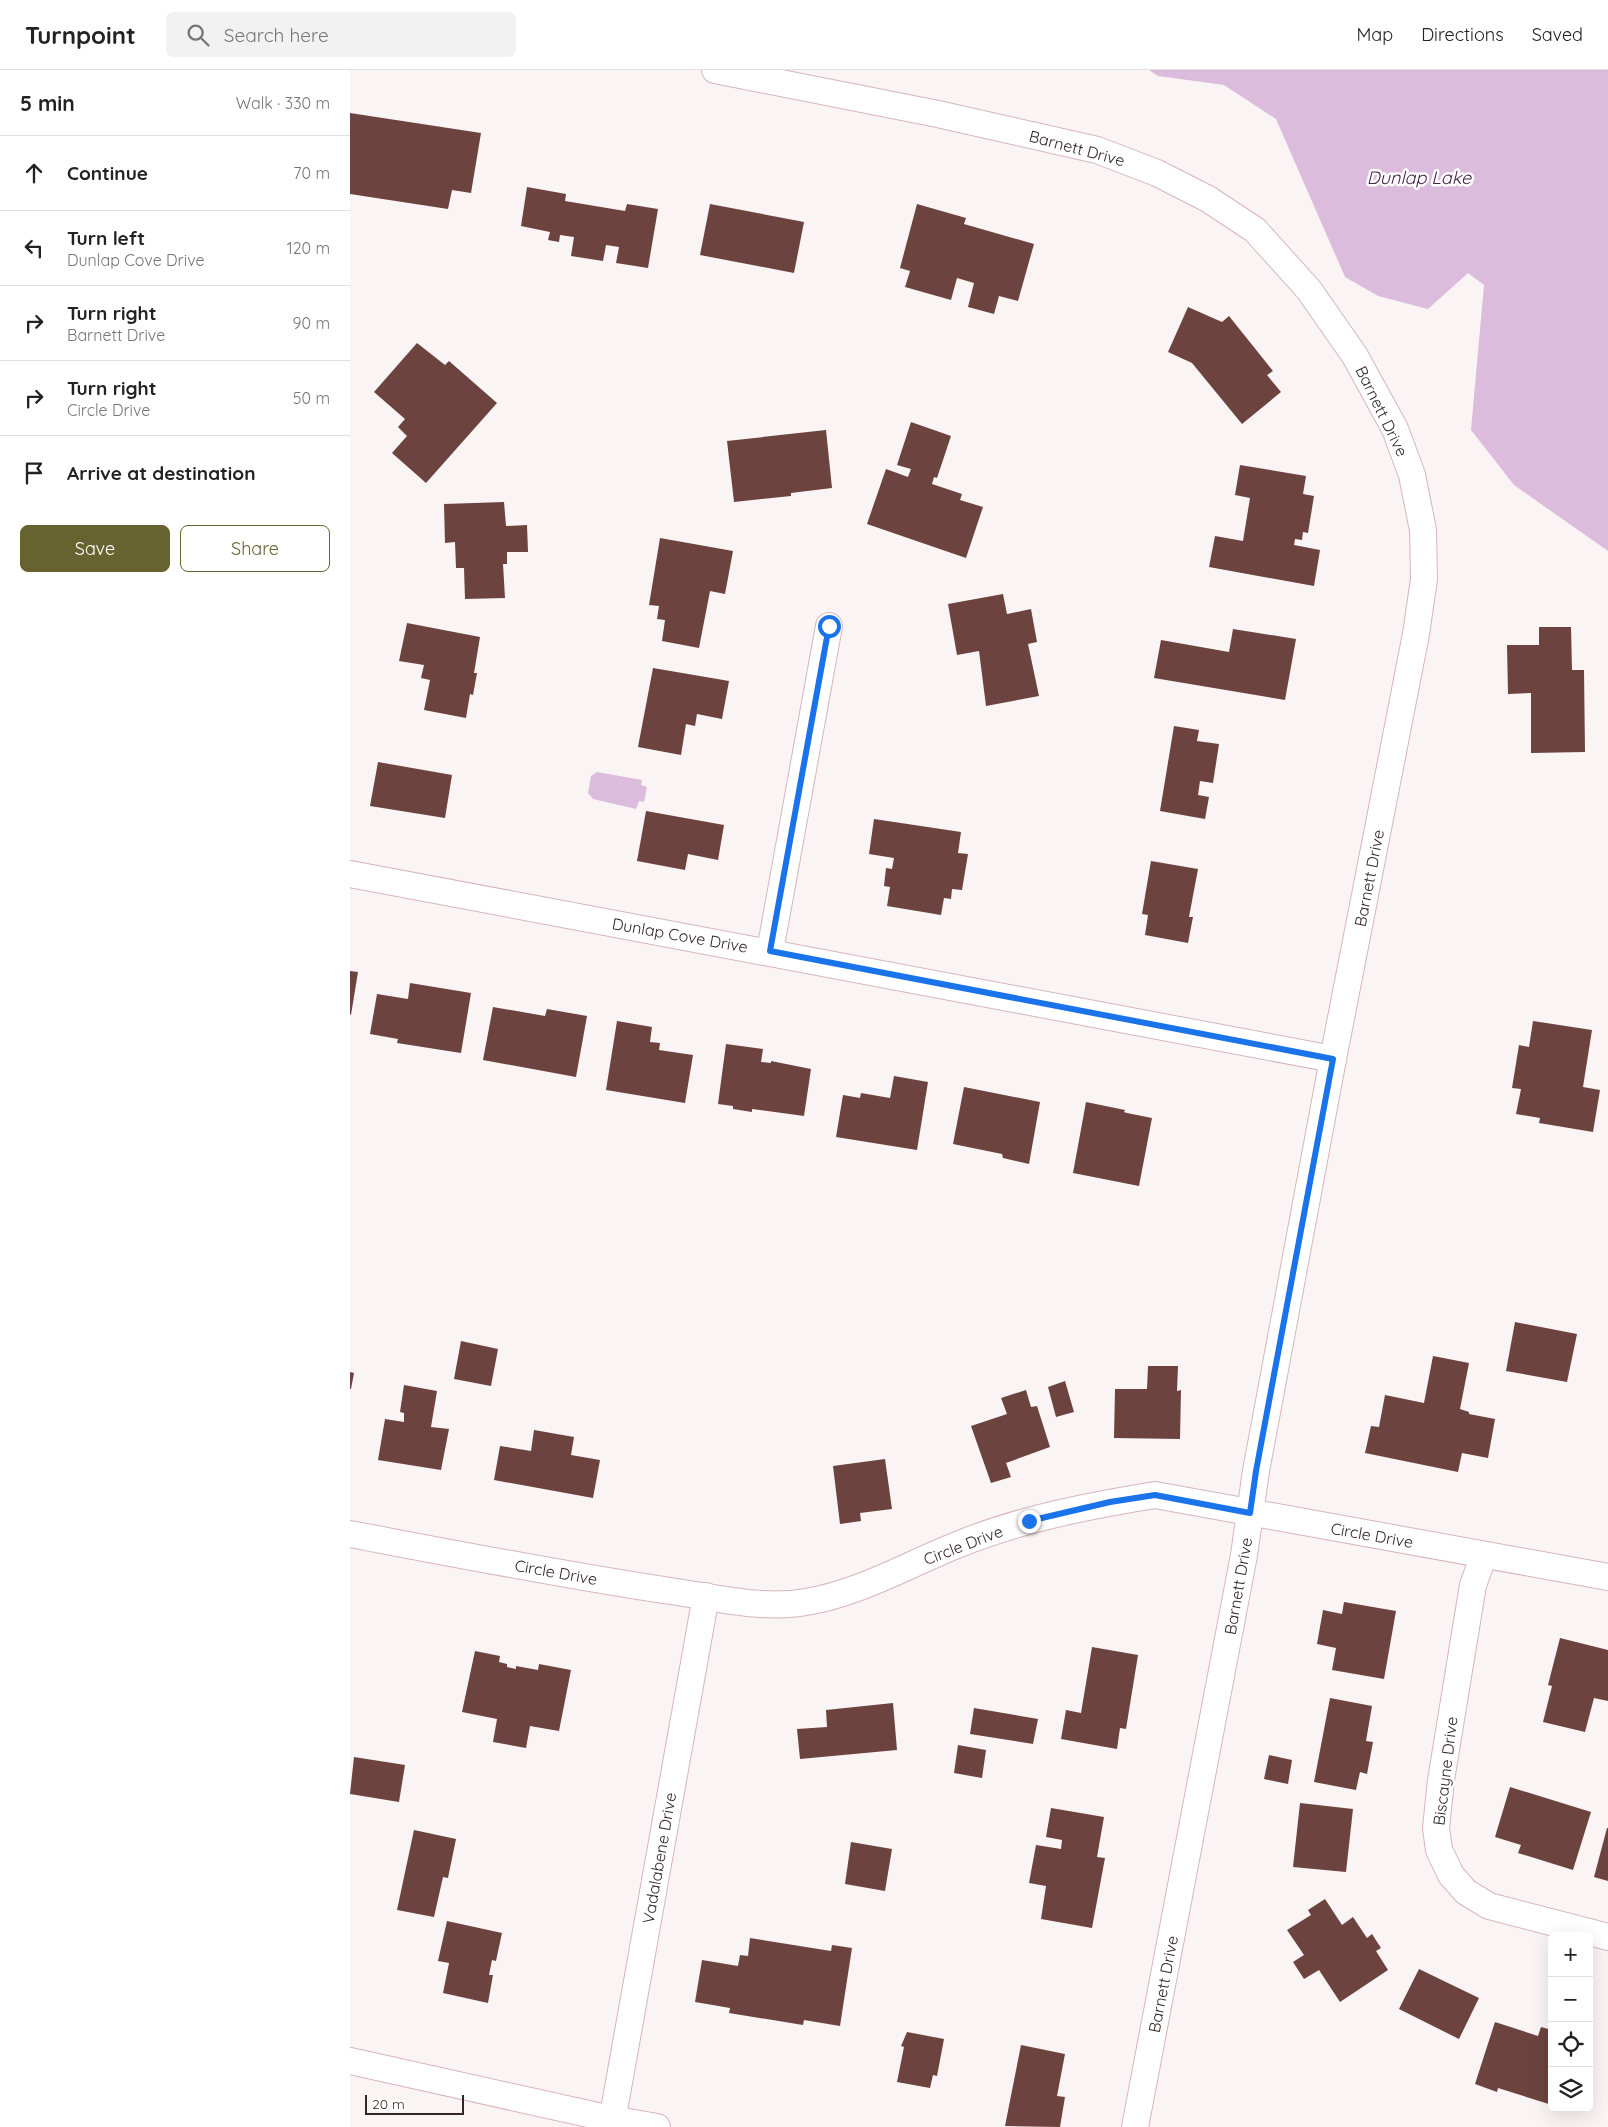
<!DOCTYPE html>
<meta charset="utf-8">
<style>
body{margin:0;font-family:Quicksand,sans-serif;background:#f2f2f2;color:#222}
.controls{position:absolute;right:15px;bottom:15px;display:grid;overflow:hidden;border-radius:8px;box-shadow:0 5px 20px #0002}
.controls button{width:45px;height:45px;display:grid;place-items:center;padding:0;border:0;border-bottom:1px solid #e0e0e0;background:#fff;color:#222;font:25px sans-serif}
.scale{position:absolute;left:15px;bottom:12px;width:99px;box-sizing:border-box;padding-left:5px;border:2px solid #322427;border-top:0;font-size:14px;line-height:18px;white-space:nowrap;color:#322427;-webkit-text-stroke:4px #fff;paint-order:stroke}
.stop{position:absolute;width:15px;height:15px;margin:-11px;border:4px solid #1a73e8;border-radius:50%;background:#fff}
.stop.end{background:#1a73e8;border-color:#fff;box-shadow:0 1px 5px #0008}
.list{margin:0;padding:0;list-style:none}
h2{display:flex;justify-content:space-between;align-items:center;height:65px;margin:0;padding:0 20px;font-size:21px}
h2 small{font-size:16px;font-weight:400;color:#767676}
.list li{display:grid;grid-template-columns:32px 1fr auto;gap:15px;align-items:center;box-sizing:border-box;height:75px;padding:0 20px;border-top:1px solid #e0e0e0}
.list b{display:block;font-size:19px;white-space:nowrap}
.list p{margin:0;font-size:16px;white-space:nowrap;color:#767676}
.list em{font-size:16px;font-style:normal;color:#767676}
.actions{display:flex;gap:10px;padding:15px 20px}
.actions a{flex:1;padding:11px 0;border:1px solid #666330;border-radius:8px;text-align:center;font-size:18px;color:#666330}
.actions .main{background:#666330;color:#fff}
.icon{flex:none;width:28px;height:28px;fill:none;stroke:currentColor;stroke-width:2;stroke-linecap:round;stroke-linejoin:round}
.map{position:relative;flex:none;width:1258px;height:2057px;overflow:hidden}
header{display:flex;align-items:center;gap:30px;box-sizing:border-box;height:70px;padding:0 25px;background:#fff;border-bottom:1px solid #e0e0e0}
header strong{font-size:24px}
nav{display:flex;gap:28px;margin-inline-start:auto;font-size:18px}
.search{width:350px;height:45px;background:#f2f2f2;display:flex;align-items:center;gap:12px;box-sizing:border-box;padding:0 18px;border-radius:8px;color:#767676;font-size:19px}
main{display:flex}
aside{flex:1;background:#fff}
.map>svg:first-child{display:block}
.water{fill:#dcbcdd}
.building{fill:#6c433f}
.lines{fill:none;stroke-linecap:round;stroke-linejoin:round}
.minor-casing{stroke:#d8b5bb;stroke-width:28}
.minor{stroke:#fff;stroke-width:26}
.route{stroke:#1a73e8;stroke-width:6}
.labels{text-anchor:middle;stroke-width:5;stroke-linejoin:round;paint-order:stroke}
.street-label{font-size:16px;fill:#322427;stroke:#fff}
.water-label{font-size:18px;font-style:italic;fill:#48204a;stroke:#fff}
</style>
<header>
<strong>Turnpoint</strong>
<div class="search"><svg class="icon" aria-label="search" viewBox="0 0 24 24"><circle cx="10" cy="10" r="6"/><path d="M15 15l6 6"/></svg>Search here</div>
<nav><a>Map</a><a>Directions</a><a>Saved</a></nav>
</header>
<main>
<aside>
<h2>5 min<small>Walk · 330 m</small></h2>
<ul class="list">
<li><svg class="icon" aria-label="ahead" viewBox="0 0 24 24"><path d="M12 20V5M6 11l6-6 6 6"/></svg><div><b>Continue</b></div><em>70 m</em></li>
<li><svg class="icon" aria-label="left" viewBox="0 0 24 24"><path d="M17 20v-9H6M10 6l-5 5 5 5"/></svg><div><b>Turn left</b><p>Dunlap Cove Drive</p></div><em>120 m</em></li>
<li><svg class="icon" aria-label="right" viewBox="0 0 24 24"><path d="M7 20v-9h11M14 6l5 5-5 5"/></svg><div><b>Turn right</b><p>Barnett Drive</p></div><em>90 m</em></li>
<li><svg class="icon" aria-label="right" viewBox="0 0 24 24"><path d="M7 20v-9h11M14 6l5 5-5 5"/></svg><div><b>Turn right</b><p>Circle Drive</p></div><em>50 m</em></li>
<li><svg class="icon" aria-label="arrive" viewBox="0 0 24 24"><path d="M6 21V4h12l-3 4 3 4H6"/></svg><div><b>Arrive at destination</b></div></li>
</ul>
<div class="actions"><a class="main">Save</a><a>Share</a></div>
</aside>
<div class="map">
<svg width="1258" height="2057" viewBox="0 0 1258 2057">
<rect width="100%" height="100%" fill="#fbf4f5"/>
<g class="water">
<path d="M 799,0 L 1258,0 L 1258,481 L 1164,415 L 1121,360 L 1134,215 L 1118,203 L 1078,239 L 1028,226 L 995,207 L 926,49 L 874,15 L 808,6 Z"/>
<path d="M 247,702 L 292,710 L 291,715 L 297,717 L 294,732 L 289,731 L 286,739 L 243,729 L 238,723 L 241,706 Z"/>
</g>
<g class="building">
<path d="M 0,43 L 131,63 L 121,123 L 102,120 L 98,139 L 0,124 Z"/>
<path d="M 177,117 L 216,124 L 215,131 L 275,141 L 277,134 L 308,139 L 298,198 L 266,193 L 269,177 L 256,175 L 253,191 L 221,186 L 224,167 L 210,165 L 209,172 L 198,170 L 200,162 L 171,156 Z"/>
<path d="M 360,134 L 454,152 L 444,203 L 350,185 Z"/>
<path d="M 567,134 L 616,148 L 614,154 L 684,174 L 668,231 L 649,226 L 644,244 L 618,237 L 624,213 L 607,208 L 601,230 L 555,217 L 560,201 L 550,198 Z"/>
<path d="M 838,237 L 872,252 L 879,246 L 923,301 L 917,305 L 931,322 L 892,354 L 842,293 L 818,282 Z"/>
<path d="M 67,273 L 95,295 L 99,291 L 147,333 L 76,413 L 42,383 L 57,366 L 48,357 L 55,349 L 24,322 Z"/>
<path d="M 561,352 L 601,366 L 587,408 L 584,407 L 582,414 L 612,424 L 610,430 L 633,437 L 616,488 L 517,454 L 536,399 L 558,407 L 561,399 L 547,395 Z"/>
<path d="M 476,360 L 482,418 L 441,423 L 441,426 L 384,432 L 377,371 Z"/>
<path d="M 890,395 L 956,406 L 953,424 L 964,426 L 958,463 L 953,462 L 952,470 L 945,469 L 944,475 L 970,480 L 964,516 L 859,497 L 865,466 L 893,471 L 900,428 L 885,425 Z"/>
<path d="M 154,432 L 156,456 L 177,455 L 178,482 L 157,482 L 157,494 L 153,494 L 155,528 L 115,529 L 114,498 L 106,498 L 105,472 L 95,473 L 94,434 Z"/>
<path d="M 310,468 L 383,481 L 375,524 L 360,521 L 349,578 L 312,571 L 315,550 L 307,549 L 309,536 L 299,535 Z"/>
<path d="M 653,524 L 657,544 L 681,539 L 687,572 L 678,574 L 689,626 L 636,636 L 629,581 L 607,585 L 598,534 Z"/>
<path d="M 57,553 L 130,567 L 124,603 L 127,603 L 123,625 L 120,624 L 116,648 L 74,640 L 80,610 L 71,608 L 74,595 L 49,591 Z"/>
<path d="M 1189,557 L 1221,557 L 1222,600 L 1234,600 L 1235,682 L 1181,683 L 1181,623 L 1158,624 L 1157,575 L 1189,575 Z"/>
<path d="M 883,559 L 946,569 L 935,630 L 804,608 L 811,570 L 879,582 Z"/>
<path d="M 303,598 L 379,611 L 372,649 L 347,644 L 345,656 L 336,654 L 331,685 L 288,677 Z"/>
<path d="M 824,656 L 849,660 L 847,671 L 869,674 L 863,713 L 850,711 L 848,725 L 859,727 L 855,749 L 810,741 Z"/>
<path d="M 28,692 L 102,705 L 95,748 L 20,736 Z"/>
<path d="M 296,741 L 374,755 L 368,790 L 338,784 L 335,800 L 287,791 Z"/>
<path d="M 524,749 L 611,762 L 608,783 L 618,784 L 612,820 L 602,819 L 601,829 L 594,828 L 591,845 L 537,836 L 540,817 L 534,816 L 536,798 L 542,799 L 544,788 L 519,784 Z"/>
<path d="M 801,791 L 848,799 L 839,847 L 843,847 L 838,873 L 795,865 L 798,845 L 792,844 Z"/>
<path d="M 0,901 L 8,902 L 1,945 L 0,944 Z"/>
<path d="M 60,913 L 121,923 L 111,983 L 47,973 L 48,969 L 20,964 L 27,924 L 58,929 Z"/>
<path d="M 143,937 L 195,946 L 197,939 L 237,946 L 226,1007 L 133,990 Z"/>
<path d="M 267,951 L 302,957 L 300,972 L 310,973 L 309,980 L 343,985 L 335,1033 L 256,1020 Z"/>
<path d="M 1183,951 L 1242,960 L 1233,1017 L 1250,1020 L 1243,1062 L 1189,1053 L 1190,1048 L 1166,1044 L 1171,1019 L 1162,1018 L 1169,975 L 1179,977 Z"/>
<path d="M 376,974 L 413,979 L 411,992 L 421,993 L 421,991 L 461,999 L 454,1046 L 402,1039 L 402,1042 L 383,1039 L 383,1036 L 368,1034 Z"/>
<path d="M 544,1006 L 578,1012 L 567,1080 L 486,1067 L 493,1025 L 510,1028 L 511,1023 L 540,1028 Z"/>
<path d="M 614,1017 L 690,1032 L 679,1094 L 653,1088 L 652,1084 L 603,1074 Z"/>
<path d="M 736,1032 L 775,1040 L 774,1042 L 777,1043 L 802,1048 L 789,1116 L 723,1103 Z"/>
<path d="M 1165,1252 L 1227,1264 L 1217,1312 L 1156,1301 Z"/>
<path d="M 111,1271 L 148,1279 L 141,1316 L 104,1309 Z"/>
<path d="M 1083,1286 L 1119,1293 L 1110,1339 L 1119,1342 L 1119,1344 L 1145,1349 L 1138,1388 L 1112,1383 L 1108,1402 L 1015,1383 L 1021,1356 L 1029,1357 L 1035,1325 L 1074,1333 Z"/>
<path d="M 798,1296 L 828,1296 L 827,1321 L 831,1320 L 830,1369 L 764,1368 L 765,1319 L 797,1319 Z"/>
<path d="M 0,1302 L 4,1303 L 1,1319 L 0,1319 Z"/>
<path d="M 715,1311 L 724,1342 L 706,1347 L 698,1317 Z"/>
<path d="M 54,1315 L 87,1321 L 81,1357 L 99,1359 L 91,1400 L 28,1390 L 35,1349 L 54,1352 L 54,1343 L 50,1342 Z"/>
<path d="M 676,1320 L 681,1337 L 687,1336 L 700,1377 L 656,1393 L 661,1407 L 641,1413 L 621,1356 L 657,1344 L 651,1328 Z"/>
<path d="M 184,1360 L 224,1367 L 221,1385 L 250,1390 L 243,1428 L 144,1410 L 150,1376 L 181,1381 Z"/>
<path d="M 535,1389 L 542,1439 L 510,1443 L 511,1451 L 490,1454 L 483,1396 Z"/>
<path d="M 994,1532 L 1046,1541 L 1034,1609 L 982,1600 L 986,1578 L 967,1574 L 973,1540 L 992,1544 Z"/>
<path d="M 1210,1568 L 1258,1580 L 1258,1631 L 1244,1628 L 1235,1662 L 1193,1652 L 1202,1616 L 1198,1615 Z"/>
<path d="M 742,1577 L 788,1585 L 776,1659 L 770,1658 L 767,1679 L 711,1669 L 716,1640 L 731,1643 Z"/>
<path d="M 125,1581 L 150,1586 L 149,1592 L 157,1594 L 157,1597 L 166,1599 L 166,1596 L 188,1600 L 189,1594 L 221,1600 L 209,1661 L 180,1656 L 176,1678 L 143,1672 L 147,1649 L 112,1642 Z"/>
<path d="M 980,1628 L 1022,1636 L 1016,1671 L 1023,1672 L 1017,1704 L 1010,1702 L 1006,1720 L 964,1712 Z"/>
<path d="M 543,1633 L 547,1680 L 450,1689 L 447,1659 L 477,1657 L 476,1640 Z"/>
<path d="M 624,1638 L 688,1649 L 683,1674 L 620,1664 Z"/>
<path d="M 608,1675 L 636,1680 L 632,1708 L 604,1703 Z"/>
<path d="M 919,1685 L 942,1690 L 938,1714 L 914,1709 Z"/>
<path d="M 4,1687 L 55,1695 L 49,1732 L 0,1724 Z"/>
<path d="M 1160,1717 L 1241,1742 L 1223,1800 L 1168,1783 L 1171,1775 L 1145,1767 Z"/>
<path d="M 950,1733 L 1003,1739 L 996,1802 L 943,1797 Z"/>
<path d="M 701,1738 L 754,1747 L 747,1787 L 755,1788 L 742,1858 L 691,1849 L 696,1816 L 679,1813 L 686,1775 L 711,1779 L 712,1770 L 696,1767 Z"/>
<path d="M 1257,1758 L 1258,1758 L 1258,1811 L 1244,1807 Z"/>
<path d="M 64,1760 L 106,1769 L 98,1808 L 93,1807 L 84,1847 L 47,1840 Z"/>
<path d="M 501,1772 L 542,1779 L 535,1821 L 495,1814 Z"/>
<path d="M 975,1829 L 992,1855 L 1003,1847 L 1017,1868 L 1022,1864 L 1031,1878 L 1026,1881 L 1038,1900 L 990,1932 L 969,1900 L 954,1909 L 943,1892 L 954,1885 L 937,1860 L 961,1845 L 958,1840 Z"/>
<path d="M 97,1851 L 152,1863 L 146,1891 L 142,1890 L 139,1905 L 143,1905 L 138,1933 L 93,1923 L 99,1893 L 88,1891 Z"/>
<path d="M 400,1868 L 481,1881 L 482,1875 L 502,1878 L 490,1956 L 454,1950 L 453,1955 L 379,1943 L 380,1938 L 345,1932 L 352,1890 L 388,1896 L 390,1885 L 398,1886 Z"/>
<path d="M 1069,1899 L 1129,1928 L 1109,1969 L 1049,1939 Z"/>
<path d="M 1145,1952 L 1188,1966 L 1191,1957 L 1202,1960 L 1202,2035 L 1148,2018 L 1147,2022 L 1125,2014 Z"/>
<path d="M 557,1962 L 594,1969 L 587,2006 L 583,2005 L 580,2018 L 547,2012 L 554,1977 L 551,1976 Z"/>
<path d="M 671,1975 L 715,1984 L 707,2026 L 715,2027 L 710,2057 L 655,2056 Z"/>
</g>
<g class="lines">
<defs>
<g id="minor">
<path d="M 365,0 L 588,44 L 747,80 L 807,103 L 858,129 L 905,160 L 959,220 L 1005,286 L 1045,359 L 1062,405 L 1073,460 L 1074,509 L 1066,564 L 983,989 L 906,1401 L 894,1485 L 785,2057"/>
<path d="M 0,804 L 983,989"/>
<path d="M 420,881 L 479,556"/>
<path d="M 0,1464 C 106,1484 213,1505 320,1521 C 364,1527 412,1540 456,1532 C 510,1523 557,1495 607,1475 C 670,1449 738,1436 805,1425 L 1258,1507"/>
<path d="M 1134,1485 L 1123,1515 L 1091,1710 L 1086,1758 L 1089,1780 L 1101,1805 L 1116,1822 L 1139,1836 L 1258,1867"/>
<path d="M 0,1991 L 261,2049 L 307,2057"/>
<path d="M 261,2057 L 356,1526"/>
</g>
</defs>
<use href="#minor" class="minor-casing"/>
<use href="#minor" class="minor"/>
</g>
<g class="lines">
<path class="route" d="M 479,556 L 420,881 L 983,989 L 906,1401 L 900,1443 L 805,1425 L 760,1432 L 679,1451"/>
</g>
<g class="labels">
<g class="street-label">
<text transform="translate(727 78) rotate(15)" y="6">Barnett Drive</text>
<text transform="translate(1032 341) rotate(64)" y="6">Barnett Drive</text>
<text transform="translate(1019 808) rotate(-79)" y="6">Barnett Drive</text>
<text transform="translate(330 865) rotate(10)" y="6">Dunlap Cove Drive</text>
<text transform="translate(1022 1465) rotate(10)" y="6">Circle Drive</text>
<text transform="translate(613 1475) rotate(-21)" y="6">Circle Drive</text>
<text transform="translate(206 1502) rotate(10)" y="6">Circle Drive</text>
<text transform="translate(888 1516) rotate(-80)" y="6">Barnett Drive</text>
<text transform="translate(1095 1701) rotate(-83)" y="6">Biscayne Drive</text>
<text transform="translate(309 1788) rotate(-80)" y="6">Vadalabene Drive</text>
<text transform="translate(813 1914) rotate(-79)" y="6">Barnett Drive</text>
</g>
<g class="water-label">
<text x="1069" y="114">Dunlap Lake</text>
</g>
</g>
</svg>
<div class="controls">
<button>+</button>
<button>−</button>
<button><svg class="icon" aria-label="locate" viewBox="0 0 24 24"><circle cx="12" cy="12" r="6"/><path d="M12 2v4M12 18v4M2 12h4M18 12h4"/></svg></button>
<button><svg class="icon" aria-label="layers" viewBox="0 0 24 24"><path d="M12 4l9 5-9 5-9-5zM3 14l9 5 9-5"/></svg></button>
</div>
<div class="scale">20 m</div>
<div class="stop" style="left:479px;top:556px"></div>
<div class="stop end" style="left:679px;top:1451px"></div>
</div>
</main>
